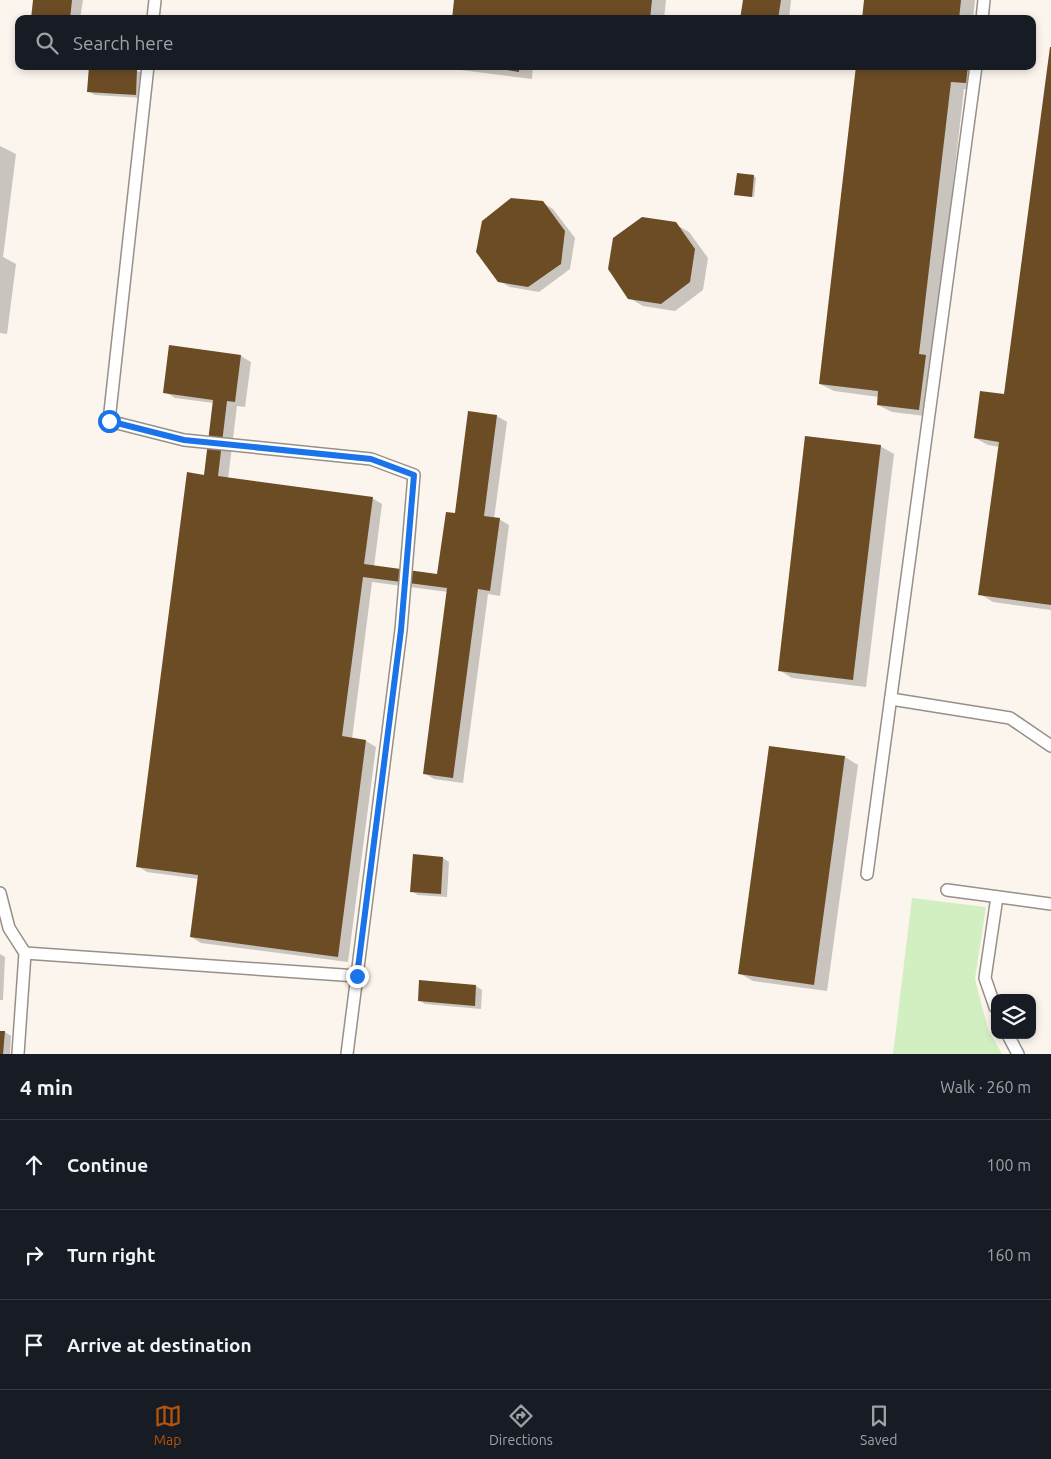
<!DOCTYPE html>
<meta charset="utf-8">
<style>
body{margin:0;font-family:Ubuntu,sans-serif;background:#20242c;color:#f1f3f6}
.controls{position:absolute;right:15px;bottom:15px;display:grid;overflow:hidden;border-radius:10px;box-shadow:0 2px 8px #0003}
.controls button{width:45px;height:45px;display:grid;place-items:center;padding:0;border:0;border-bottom:1px solid #363941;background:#171b24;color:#f1f3f6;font:25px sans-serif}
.stop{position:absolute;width:15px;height:15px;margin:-11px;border:4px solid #1a73e8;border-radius:50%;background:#fff}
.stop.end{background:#1a73e8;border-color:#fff;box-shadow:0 1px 5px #0008}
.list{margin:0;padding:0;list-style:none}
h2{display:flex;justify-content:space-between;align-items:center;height:65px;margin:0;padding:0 20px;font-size:21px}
h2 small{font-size:16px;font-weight:400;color:#9ea1a6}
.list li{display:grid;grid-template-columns:32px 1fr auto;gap:15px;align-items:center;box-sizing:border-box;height:90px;padding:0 20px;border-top:1px solid #363941}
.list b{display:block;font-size:19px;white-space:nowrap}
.list em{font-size:16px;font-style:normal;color:#9ea1a6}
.icon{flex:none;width:28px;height:28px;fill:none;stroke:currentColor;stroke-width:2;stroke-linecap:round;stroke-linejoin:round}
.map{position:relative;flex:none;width:1051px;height:1054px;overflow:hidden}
.search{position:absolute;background:#171b24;box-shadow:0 2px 8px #0003;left:15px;right:15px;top:15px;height:55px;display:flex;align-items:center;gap:12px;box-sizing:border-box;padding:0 18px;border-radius:10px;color:#9ea1a6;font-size:19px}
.sheet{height:335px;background:#171b24}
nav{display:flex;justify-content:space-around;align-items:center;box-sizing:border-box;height:70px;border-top:1px solid #363941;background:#171b24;font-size:14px;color:#9ea1a6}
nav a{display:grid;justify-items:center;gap:2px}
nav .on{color:#b45309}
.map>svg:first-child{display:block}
.grass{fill:#d2efc2}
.shadow{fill:#0003}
.building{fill:#6b4c25}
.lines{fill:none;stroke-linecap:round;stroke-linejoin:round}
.service-casing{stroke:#969089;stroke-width:14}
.service{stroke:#fff;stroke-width:11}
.route{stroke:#1a73e8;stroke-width:6}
</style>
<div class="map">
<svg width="1051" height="1054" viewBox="0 0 1051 1054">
<rect width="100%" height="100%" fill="#fcf5ee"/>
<path class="grass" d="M 912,898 L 986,907 L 975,979 L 988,1029 L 1002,1054 L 893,1054 Z"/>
<g class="shadow">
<path d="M 35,0 L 83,0 L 80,19 L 32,19 Z"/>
<path d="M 455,0 L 666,0 L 664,19 L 453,19 Z"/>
<path d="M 744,0 L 791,0 L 789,19 L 742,19 Z"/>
<path d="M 865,0 L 975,0 L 973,19 L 863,19 Z"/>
<path d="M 1051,48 L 1051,610 L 993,602 L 980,594 L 1000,447 L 988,445 L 975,438 L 1005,396 Z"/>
<path d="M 454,66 L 533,66 L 532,79 L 461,70 Z"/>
<path d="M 857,66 L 982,66 L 979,90 L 964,89 L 933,360 L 933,417 L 892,412 L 878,405 L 879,397 L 834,391 L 820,384 Z"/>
<path d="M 90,68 L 137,71 L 144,74 L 142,98 L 95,95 L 88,91 Z"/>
<path d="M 0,146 L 16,154 L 3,257 L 16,264 L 7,334 L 0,333 Z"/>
<path d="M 754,176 L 756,178 L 754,197 L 735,194 Z"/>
<path d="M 543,203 L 553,209 L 575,238 L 570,269 L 539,292 L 510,287 L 499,281 Z"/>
<path d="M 675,224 L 689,232 L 708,258 L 703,290 L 675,311 L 643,306 L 629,298 Z"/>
<path d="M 171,347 L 241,356 L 251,362 L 245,407 L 237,406 L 228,479 L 372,498 L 382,504 L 374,567 L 438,575 L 456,515 L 469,412 L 497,416 L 507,422 L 494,519 L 499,519 L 509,525 L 500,596 L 488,594 L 463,783 L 434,779 L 424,773 L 448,592 L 372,582 L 352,739 L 366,741 L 376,747 L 348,962 L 201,943 L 191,937 L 199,879 L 147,872 L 137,866 L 205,476 L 214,403 L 175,398 L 165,392 Z"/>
<path d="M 880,446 L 894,454 L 866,687 L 792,678 L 779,670 Z"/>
<path d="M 845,757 L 858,765 L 827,991 L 753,981 L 739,973 Z"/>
<path d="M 443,858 L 449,862 L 447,897 L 418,895 L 411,891 Z"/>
<path d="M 0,954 L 5,957 L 3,1000 L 0,1000 Z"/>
<path d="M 476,986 L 482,990 L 481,1009 L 425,1004 L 419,1000 Z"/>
<path d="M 0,1032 L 5,1032 L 11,1036 L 10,1054 L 0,1054 Z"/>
</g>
<g class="building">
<path d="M 33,0 L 72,0 L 70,19 L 31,19 Z"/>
<path d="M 454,0 L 652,0 L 650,19 L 550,19 L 526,16 L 525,19 L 452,19 Z"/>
<path d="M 743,0 L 781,0 L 778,19 L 740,19 Z"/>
<path d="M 864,0 L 961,0 L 959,19 L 862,19 Z"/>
<path d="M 1050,47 L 1051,47 L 1051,605 L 978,595 L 999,442 L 974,438 L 980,391 L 1004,394 Z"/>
<path d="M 89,66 L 137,69 L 136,95 L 87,92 Z"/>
<path d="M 480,66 L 519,66 L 519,72 Z"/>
<path d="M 856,66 L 968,66 L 966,83 L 951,82 L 919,354 L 926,355 L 919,410 L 877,405 L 878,391 L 819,384 Z"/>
<path d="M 737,173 L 754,175 L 752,197 L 734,195 Z"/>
<path d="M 511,198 L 543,201 L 565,231 L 561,264 L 528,287 L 498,282 L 476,252 L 482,221 Z"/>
<path d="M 642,217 L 676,222 L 695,249 L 690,282 L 661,304 L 628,299 L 608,269 L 613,238 Z"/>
<path d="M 169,345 L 241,355 L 235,402 L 227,401 L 218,476 L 373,497 L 364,564 L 437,574 L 446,512 L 455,513 L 468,411 L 497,415 L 484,516 L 500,518 L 490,591 L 478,589 L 453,778 L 423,774 L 447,588 L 363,577 L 342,736 L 366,740 L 338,957 L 190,937 L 198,875 L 136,867 L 187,472 L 204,475 L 213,400 L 163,393 Z"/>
<path d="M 805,436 L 881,445 L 853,680 L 778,671 Z"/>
<path d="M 769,746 L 845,756 L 814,985 L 738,974 Z"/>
<path d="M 413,854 L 443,857 L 441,894 L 410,892 Z"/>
<path d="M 419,980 L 476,985 L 475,1006 L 418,1001 Z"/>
<path d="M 0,1031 L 5,1031 L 3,1054 L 0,1054 Z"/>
</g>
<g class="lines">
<defs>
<g id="service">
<path d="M 153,19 L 155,0"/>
<path d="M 982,19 L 984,0"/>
<path d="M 148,66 L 109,421 L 184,440 L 371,459 L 414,475 L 401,630 L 347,1054"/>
<path d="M 891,699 L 1010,718 L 1051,746"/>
<path d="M 867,874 L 976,66"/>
<path d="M 947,890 L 1051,904"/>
<path d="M 0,893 L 9,928 L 25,953 L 18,1054"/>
<path d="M 25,953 L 357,976"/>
<path d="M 995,1007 L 985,978 L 997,897"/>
<path d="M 1008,1035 L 1018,1054"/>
</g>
</defs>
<use href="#service" class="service-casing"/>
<use href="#service" class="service"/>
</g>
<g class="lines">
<path class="route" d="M 109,421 L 184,440 L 371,459 L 414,475 L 401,630 L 357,976"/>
</g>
</svg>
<div class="controls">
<button><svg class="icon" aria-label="layers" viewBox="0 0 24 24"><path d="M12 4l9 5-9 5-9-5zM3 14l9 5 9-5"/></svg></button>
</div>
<div class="stop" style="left:109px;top:421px"></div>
<div class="stop end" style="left:357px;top:976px"></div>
<div class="search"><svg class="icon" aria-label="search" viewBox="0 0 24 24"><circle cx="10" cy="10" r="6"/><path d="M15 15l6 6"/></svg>Search here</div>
</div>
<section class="sheet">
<h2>4 min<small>Walk · 260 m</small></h2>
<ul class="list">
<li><svg class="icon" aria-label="ahead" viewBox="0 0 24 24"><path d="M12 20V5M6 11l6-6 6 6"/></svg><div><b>Continue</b></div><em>100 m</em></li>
<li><svg class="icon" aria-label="right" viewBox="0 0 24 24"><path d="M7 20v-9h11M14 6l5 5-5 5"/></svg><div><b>Turn right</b></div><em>160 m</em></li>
<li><svg class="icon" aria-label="arrive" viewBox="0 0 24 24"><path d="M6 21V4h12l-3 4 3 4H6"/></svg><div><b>Arrive at destination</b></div></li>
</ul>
</section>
<nav>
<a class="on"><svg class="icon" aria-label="map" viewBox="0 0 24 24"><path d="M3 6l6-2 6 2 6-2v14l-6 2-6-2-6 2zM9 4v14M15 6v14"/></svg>Map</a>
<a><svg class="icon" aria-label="directions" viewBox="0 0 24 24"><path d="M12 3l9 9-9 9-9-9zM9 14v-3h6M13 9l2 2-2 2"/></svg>Directions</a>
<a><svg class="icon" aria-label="saved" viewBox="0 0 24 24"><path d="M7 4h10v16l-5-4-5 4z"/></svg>Saved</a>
</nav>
